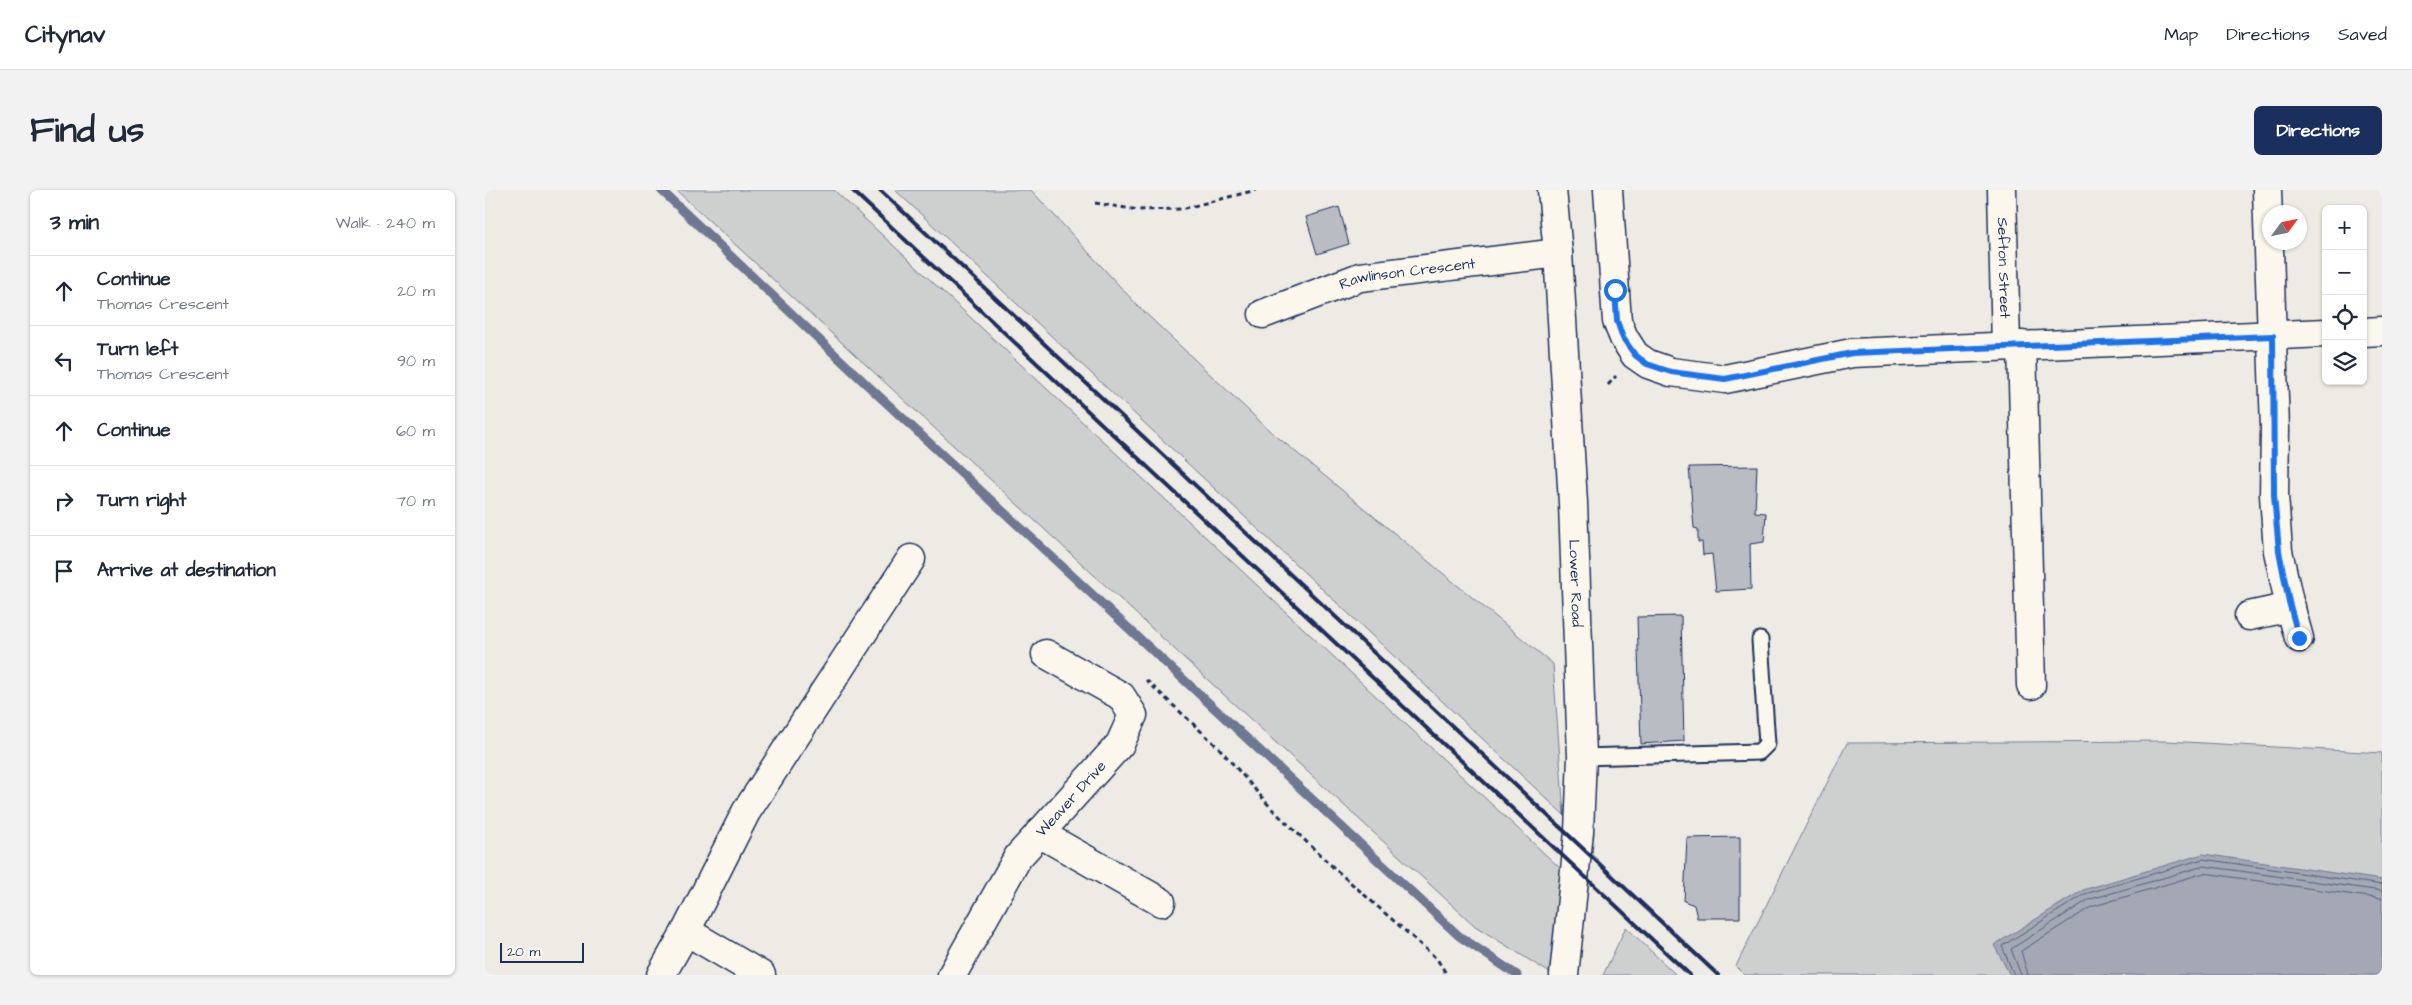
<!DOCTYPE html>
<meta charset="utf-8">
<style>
body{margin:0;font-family:"Architects Daughter",sans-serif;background:#f2f2f3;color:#1f2937}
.controls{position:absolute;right:15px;top:15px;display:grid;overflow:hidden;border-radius:8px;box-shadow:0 1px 4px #0004}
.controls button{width:45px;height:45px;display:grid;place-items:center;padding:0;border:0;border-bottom:1px solid #e0e1e3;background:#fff;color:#1f2937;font:25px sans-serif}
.compass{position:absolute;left:1777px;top:15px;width:45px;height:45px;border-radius:50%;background:#fff;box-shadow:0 1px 4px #0004;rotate:57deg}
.scale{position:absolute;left:15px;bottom:12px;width:84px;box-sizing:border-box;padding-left:5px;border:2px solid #1b2f5e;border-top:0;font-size:14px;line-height:18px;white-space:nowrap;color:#1b2f5e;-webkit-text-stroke:4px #fbf7ec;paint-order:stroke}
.stop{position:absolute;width:15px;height:15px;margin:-11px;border:4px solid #1a73e8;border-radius:50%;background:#fff}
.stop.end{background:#1a73e8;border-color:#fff;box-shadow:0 1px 5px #0008}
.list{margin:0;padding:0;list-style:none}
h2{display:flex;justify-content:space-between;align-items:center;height:65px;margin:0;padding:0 20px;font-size:21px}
h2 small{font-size:16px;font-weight:400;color:#747a83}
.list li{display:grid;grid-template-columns:32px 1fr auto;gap:15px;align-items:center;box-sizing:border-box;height:70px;padding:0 20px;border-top:1px solid #e0e1e3}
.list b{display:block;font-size:19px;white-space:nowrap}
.list p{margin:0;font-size:16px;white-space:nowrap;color:#747a83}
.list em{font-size:16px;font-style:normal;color:#747a83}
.icon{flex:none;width:28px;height:28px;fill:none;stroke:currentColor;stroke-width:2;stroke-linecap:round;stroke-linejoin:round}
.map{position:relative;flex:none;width:1897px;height:785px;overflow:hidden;border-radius:8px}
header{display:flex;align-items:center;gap:30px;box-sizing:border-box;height:70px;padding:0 25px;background:#fff;border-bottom:1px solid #e0e1e3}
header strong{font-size:24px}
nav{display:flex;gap:28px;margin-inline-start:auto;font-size:18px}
.intro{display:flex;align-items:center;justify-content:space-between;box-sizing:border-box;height:120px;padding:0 30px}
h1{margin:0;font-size:35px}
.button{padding:12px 22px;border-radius:8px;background:#1b2f5e;color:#fff;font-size:18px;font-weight:700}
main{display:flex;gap:30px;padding:0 30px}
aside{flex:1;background:#fff;border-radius:8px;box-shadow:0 1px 4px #0004}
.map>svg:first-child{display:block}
.green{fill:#cecfcf;stroke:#747f96}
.water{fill:#a3a8b4;stroke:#6d7892}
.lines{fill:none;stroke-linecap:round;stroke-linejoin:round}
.shore{stroke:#515f80;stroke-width:1}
.stream{stroke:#6d7892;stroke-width:9}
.building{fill:#b9bcc3;stroke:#1b2f5e}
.lane-casing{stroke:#1b2f5e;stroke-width:19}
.street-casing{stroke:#1b2f5e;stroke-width:31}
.secondary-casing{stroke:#1b2f5e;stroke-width:31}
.path{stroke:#1b2f5e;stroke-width:3;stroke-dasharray:5 4;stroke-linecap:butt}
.lane{stroke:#fbf7ec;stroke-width:15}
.street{stroke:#fbf7ec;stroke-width:28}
.secondary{stroke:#fbf7ec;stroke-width:28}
.rail{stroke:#1b2f5e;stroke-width:4}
.route{stroke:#1a73e8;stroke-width:6}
.labels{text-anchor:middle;stroke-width:4.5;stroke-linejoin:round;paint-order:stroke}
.street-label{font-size:15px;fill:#1b2f5e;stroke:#fbf7ec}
</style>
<header>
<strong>Citynav</strong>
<nav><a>Map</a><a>Directions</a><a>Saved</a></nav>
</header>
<div class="intro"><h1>Find us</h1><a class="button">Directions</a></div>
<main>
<aside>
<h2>3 min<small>Walk · 240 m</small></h2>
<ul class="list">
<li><svg class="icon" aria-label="ahead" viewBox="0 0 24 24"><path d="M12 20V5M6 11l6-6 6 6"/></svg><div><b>Continue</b><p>Thomas Crescent</p></div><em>20 m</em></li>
<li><svg class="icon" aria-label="left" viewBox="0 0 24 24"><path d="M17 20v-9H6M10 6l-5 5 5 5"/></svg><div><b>Turn left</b><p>Thomas Crescent</p></div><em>90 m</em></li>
<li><svg class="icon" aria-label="ahead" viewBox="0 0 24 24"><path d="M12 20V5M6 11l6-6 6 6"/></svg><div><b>Continue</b></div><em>60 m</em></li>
<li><svg class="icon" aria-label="right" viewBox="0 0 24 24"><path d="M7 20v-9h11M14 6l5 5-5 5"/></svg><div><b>Turn right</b></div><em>70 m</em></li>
<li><svg class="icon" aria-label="arrive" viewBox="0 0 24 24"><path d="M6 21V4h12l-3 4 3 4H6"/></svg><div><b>Arrive at destination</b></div></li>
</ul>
</aside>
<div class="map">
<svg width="1897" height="785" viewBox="0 0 1897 785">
<rect width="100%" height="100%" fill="#eeebe4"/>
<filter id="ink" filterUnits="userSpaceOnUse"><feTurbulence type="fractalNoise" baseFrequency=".02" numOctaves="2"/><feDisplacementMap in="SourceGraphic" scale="10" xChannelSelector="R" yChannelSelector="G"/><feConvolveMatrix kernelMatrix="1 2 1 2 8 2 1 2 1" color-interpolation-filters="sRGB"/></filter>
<g filter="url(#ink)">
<g class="green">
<path d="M 191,0 L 349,0 L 1076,679 L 1065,783 L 990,736 Z"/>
<path d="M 410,0 L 546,0 L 653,116 L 784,240 L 1068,474 L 1079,625 Z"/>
<path d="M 1682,551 L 1897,563 L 1897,785 L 1260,785 L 1251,776 L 1362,553 Z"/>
<path d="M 1141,737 L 1191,785 L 1118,785 Z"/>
</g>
<path class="water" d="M 1718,664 L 1897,690 L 1897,785 L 1525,785 L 1509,755 L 1598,700 Z"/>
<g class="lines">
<g class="shore">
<path d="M 1529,785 L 1517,756 L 1600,704 L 1718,669 L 1897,695"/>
<path d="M 1536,785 L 1526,759 L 1603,710 L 1719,676 L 1897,701"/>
<path d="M 1543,785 L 1536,761 L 1606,717 L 1719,683 L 1897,709"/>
</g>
<path class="stream" d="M 176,0 L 379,192 L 974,746 L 1032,785"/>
</g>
<g class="building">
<path d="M 854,17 L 864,54 L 832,64 L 821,27 Z"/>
<path d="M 1272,276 L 1270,322 L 1281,323 L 1279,352 L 1265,354 L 1266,399 L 1231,401 L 1227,364 L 1218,365 L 1217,352 L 1213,352 L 1213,339 L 1209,338 L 1204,277 Z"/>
<path d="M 1196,426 L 1199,551 L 1156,554 L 1152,427 Z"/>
<path d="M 1255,647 L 1255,728 L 1212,728 L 1209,715 L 1199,711 L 1202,648 Z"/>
</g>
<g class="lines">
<defs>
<path id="lane" d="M 1097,567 L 1274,562 L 1282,554 L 1275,450"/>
<g id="street">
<path d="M 1123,0 L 1132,131 L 1139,148 L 1150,165 L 1163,174 L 1186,182 L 1240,189 L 1367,163 L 1841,143"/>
<path id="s1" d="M 1517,0 L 1521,156"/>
<path d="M 1782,0 L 1790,239 L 1789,305 L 1793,361 L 1804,412 L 1814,448"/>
<path id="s2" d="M 778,124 L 875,87 L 1073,63"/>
<path d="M 1878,142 L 1897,141"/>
<path d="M 1537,155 L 1546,495"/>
<path d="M 1764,426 L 1806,417"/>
<path d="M 554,643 L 676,712"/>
<path d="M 201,741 L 276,785"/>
<path d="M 176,785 L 201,741 L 261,622 L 426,369"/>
<path id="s3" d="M 467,785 L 533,667 L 635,554 L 648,525 L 636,506 L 561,464"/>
</g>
<g id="secondary">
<path id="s4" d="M 1067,0 L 1073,63 L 1088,313 L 1097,567 L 1094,642 L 1079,785"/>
</g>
</defs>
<use href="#lane" class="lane-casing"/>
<use href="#street" class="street-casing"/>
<use href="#secondary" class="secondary-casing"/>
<g class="path">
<path d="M 610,13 L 653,20 L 697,19 L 771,0"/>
<path d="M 1123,195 L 1131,186"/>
<path d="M 661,490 L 734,558 L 787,619 L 849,678 L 952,769 L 962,785"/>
</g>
<use href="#lane" class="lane"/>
<use href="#street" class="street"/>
<use href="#secondary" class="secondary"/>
<g class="rail">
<path d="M 367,0 L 1205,785"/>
<path d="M 395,0 L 1233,785"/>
</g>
</g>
</g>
<g class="lines" filter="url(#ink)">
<path class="route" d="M 1130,100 L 1132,131 L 1138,148 L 1150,165 L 1162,174 L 1186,182 L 1240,189 L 1367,163 L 1788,146 L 1789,305 L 1794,361 L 1804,412 L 1814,448"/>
</g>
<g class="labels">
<g class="street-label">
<text dy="5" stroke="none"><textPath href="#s1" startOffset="78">Sefton Street</textPath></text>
<text dy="5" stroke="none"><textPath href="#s2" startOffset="151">Rawlinson Crescent</textPath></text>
<text dy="5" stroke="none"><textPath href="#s4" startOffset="394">Lower Road</textPath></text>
<text dy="5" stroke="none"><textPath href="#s3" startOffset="214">Weaver Drive</textPath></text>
</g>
</g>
</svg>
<div class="controls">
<button>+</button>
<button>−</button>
<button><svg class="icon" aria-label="locate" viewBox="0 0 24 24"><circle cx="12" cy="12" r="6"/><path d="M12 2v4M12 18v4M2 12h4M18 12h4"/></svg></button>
<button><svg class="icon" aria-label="layers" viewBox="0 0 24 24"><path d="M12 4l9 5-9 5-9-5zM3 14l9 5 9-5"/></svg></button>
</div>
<svg class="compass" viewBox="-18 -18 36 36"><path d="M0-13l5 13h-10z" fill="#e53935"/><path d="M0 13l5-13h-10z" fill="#747a83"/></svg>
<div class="scale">20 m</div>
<div class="stop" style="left:1130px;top:100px"></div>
<div class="stop end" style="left:1814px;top:448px"></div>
</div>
</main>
